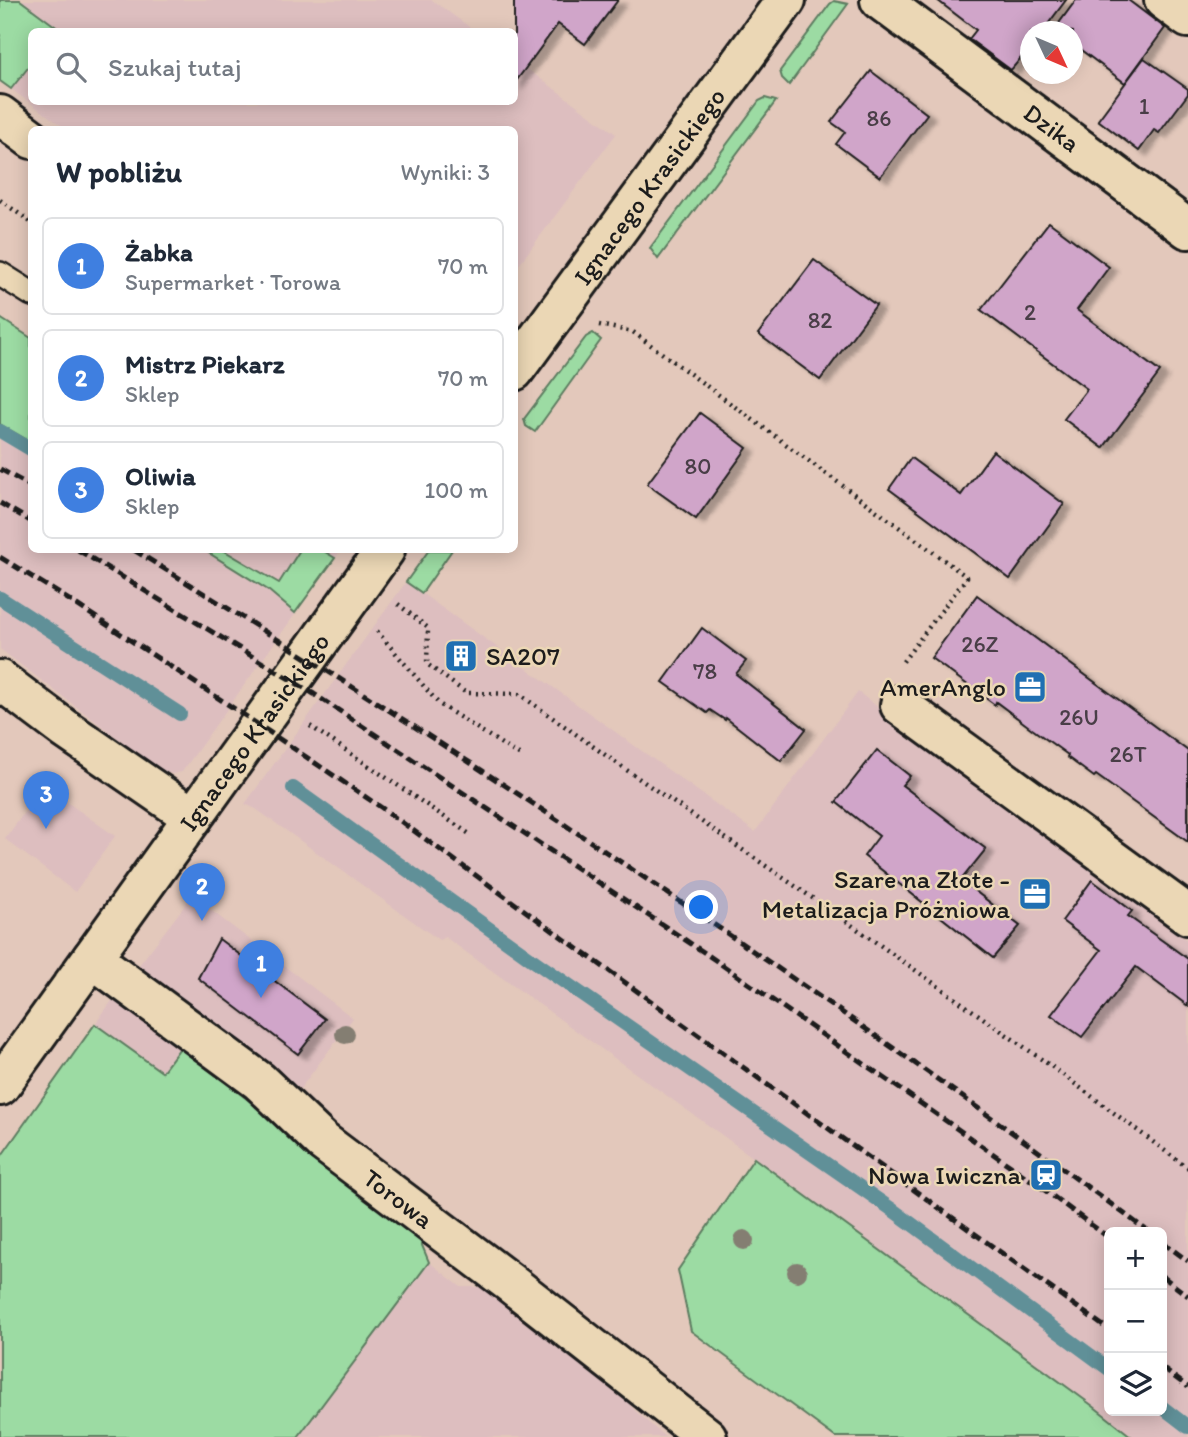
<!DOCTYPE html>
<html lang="pl">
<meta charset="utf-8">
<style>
body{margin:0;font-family:Itim,sans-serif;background:#f2f2f3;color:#1f2937}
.controls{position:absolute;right:21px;bottom:21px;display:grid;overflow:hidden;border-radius:10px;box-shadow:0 4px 18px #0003}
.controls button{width:63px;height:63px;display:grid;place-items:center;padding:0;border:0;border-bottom:2px solid #e0e1e3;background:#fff;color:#1f2937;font:35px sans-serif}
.compass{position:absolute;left:1020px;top:21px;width:63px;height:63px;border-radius:50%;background:#fff;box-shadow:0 4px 18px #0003;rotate:134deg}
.you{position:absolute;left:702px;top:908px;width:24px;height:24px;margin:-18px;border:5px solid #fff;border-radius:50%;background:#1a73e8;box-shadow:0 0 0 10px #1a73e833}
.badge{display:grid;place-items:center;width:46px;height:46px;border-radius:50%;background:#1a73e8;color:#fff;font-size:23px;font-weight:700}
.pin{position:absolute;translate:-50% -58px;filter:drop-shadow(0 2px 4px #0008)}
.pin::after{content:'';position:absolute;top:37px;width:24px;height:21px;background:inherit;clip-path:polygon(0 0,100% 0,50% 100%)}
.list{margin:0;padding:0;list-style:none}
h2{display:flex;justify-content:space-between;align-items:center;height:91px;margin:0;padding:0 28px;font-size:30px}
h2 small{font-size:23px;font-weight:400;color:#747a83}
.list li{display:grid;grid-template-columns:46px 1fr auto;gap:21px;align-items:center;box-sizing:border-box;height:98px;margin:0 14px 14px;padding:0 14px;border:2px solid #e0e1e3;border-radius:10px}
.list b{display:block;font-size:26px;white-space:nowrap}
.list p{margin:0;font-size:23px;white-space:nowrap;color:#747a83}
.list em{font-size:23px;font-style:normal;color:#747a83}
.icon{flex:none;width:38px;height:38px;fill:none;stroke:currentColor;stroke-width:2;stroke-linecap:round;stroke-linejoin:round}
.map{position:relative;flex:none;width:1188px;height:1437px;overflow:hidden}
.search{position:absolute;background:#fff;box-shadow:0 4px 18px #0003;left:28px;top:28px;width:490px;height:77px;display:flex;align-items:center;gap:18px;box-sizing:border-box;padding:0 24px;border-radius:10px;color:#747a83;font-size:26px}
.panel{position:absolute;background:#fff;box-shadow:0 4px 18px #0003;left:28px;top:126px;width:490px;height:427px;border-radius:10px}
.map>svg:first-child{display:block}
.built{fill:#ddbebf;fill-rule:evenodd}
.green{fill:#9cdba3;stroke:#5c7c60;stroke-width:2}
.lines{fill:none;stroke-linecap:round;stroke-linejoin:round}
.stream{stroke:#609098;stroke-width:14}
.building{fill:#d0a5c9;stroke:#1c1c1c;stroke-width:2;filter:url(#shadow)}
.service-casing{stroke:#1c1c1c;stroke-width:28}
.minor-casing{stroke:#1c1c1c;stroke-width:44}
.tertiary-casing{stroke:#1c1c1c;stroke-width:44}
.path{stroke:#1c1c1c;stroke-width:4.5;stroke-dasharray:2 5;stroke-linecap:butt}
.service{stroke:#ebd7b5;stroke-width:23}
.minor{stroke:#ebd7b5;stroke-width:38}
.tertiary{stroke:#ebd7b5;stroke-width:38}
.rail{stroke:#1c1c1c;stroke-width:5;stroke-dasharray:10 5;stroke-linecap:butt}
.tree{fill:#847e72}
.labels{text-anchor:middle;stroke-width:5;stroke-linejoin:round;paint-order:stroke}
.number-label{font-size:23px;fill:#493e47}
.street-label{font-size:26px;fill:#1c1c1c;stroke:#ebd7b5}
.poi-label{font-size:26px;fill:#1c1c1c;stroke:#ebd7b5;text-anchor:end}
</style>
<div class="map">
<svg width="1188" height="1437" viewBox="0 0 1188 1437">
<defs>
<filter id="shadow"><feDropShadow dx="8" dy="4.5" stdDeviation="2" flood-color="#0004"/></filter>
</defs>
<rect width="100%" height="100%" fill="#e3c8bb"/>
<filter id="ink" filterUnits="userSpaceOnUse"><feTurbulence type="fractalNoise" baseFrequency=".0143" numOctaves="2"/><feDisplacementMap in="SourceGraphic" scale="14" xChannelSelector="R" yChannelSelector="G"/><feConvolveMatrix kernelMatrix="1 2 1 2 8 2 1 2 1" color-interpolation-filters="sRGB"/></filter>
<g filter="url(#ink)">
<g class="built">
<path d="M 20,0 L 432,0 L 475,31 L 57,31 L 59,29 Z"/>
<path d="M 515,60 L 616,134 L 515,270 L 514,130 L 66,129 L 11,89 L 31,64 L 32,102 L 514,102 Z"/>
<path d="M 0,318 L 31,338 L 32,550 L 341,550 L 182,772 L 172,774 L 161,771 L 0,649 Z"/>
<path d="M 406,582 L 755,832 L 858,692 L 1188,941 L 1188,1437 L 1132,1437 L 1093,1406 L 754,1158 L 445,937 L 439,940 L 256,809 L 245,804 ZM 1109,1232 L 1162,1232 L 1162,1411 L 1109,1411 Z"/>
<path d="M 40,783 L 115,836 L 75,892 L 5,839 L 29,806 L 27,804 Z"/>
<path d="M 192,896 L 353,1018 L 300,1089 L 136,969 Z"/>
<path d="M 114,998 L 180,1048 L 162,1072 L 95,1024 Z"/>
<path d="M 429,1262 L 461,1287 L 487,1287 L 622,1387 L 632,1408 L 665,1437 L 298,1437 Z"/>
</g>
<g class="green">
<path d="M 0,0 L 20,0 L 59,29 L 57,31 L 32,32 L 31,64 L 11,89 L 0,81 Z"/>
<path d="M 834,1 L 848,4 L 789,85 L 782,78 L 780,71 L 830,4 Z"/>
<path d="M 765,98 L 776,101 L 658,259 L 650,248 L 759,101 Z"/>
<path d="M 0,318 L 31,338 L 31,442 L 0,424 Z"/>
<path d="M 593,333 L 601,340 L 535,432 L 526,426 L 524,419 L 586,337 Z"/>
<path d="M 204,550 L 223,550 L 279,583 L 300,550 L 322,550 L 335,558 L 295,613 L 268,590 Z"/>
<path d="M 429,550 L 452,550 L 422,593 L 406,582 Z"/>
<path d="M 95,1024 L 162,1072 L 180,1048 L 414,1226 L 429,1262 L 298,1437 L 0,1437 L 0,1158 Z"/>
<path d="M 754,1158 L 1093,1406 L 1132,1437 L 835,1437 L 691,1331 L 678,1270 Z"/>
</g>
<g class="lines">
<g class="stream">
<path d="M 0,431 L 32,450"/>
<path d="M 0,598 L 180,714"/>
<path d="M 293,788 L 537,963 L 890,1208 L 1109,1369"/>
<path d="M 1162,1407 L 1188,1427"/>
</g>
</g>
<g class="building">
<path d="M 514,0 L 618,0 L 585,44 L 558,24 L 514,84 Z"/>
<path d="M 937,0 L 1066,0 L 1042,32 L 1031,32 L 1031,46 L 1011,70 L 969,39 L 976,30 Z"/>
<path d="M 1076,0 L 1128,0 L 1165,28 L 1125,83 L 1073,44 L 1073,32 L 1054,30 Z"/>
<path d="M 1144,58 L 1188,89 L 1188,94 L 1159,133 L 1154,130 L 1139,151 L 1098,120 Z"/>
<path d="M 871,71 L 927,114 L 880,177 L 836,144 L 845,132 L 831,122 Z"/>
<path d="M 1049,222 L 1109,267 L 1077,310 L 1160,372 L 1103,448 L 1064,419 L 1087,389 L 981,310 Z"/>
<path d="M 814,260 L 876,305 L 820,380 L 758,334 Z"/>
<path d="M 700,413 L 747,448 L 696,519 L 647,484 Z"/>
<path d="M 993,451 L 1064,504 L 1010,579 L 889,489 L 911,458 L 961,495 Z"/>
<path d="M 977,595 L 1188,751 L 1188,842 L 1096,775 L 1094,777 L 1067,757 L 1068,755 L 1032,729 L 996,702 L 995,705 L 931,658 Z"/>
<path d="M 702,628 L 746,661 L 736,674 L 806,729 L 781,761 L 726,718 L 725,720 L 710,710 L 707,713 L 663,682 Z"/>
<path d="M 877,750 L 910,776 L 902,785 L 986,849 L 961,880 L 1020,926 L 993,958 L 864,856 L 879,836 L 836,802 Z"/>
<path d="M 1092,880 L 1132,911 L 1128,916 L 1188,959 L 1188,1006 L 1136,967 L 1082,1037 L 1051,1015 L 1101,950 L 1062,921 Z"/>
<path d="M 219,939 L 325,1019 L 298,1054 L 198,978 Z"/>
</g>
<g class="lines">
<defs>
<path id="service" d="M 0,274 L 32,294"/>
<g id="minor">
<path id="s1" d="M 880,0 L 1188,229"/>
<path d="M 1164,0 L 1188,18"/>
<path d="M 0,115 L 32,139"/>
<path d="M 0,680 L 65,729 L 193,817"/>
<path d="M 900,705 L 1188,915"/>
<path id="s2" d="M 92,958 L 259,1081 L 322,1141 L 509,1282 L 707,1437"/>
</g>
<g id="tertiary">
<path id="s3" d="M 514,371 L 786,0"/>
<path id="s4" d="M 0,1086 L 385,550"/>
</g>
</defs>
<use href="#service" class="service-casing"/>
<use href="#minor" class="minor-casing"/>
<use href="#tertiary" class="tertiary-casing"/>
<g class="path">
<path d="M 0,200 L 32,223"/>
<path d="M 599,325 L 633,332 L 967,577 L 901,664"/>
<path d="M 398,604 L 428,628 L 427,664 L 466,693 L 519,694 L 628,771 L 843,919 L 1051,1066 L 1188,1168"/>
<path d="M 377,631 L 439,704 L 522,757"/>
<path d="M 310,726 L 471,835"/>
</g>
<use href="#service" class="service"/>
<use href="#minor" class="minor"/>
<use href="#tertiary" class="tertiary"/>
<g class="rail">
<path d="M 0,469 L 32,487"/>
<path d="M 0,503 L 32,522"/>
<path d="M 78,550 L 314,694 L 705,953 L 1035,1183 L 1109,1238"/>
<path d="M 134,550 C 481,764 821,990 1149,1232"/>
<path d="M 0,557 L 71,601 L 235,709 L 382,808 L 1109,1330"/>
<path d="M 1162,1242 L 1188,1261"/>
<path d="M 1162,1276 L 1188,1296"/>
<path d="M 1162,1368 L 1188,1387"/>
</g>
</g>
<g class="tree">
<circle cx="345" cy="1034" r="10"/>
<circle cx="744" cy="1240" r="10"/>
<circle cx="797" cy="1272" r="10"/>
</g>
</g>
<defs>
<symbol id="building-square" viewBox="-11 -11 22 22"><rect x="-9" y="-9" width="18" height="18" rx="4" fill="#1f6fb2" stroke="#ebd7b5"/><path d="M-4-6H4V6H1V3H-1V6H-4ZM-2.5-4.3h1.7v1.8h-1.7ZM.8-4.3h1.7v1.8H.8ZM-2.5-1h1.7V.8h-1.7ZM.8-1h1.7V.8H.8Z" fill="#fff"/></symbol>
<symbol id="office-square" viewBox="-11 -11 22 22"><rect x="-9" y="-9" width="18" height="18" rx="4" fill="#1f6fb2" stroke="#ebd7b5"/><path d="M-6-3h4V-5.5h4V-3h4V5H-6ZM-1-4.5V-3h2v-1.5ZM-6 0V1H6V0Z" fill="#fff"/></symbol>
<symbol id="station-square" viewBox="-11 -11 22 22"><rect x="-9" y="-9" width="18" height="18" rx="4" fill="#1f6fb2" stroke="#ebd7b5"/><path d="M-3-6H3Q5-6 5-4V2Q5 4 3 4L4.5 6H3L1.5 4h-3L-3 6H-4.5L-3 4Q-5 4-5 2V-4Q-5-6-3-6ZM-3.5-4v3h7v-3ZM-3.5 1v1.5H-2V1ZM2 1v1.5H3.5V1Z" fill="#fff"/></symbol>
</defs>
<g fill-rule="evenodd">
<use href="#building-square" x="442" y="637" width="38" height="38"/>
<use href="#office-square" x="1011" y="668" width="38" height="38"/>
<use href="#office-square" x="1016" y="875" width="38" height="38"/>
<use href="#station-square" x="1027" y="1156" width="38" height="38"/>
</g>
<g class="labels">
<g class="number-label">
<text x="1144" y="114">1</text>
<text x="879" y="126">86</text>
<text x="1030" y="320">2</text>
<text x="820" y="328">82</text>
<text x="698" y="474">80</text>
<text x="980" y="652">26Z</text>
<text x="705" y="679">78</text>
<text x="1079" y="725">26U</text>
<text x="1128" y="762">26T</text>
</g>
<g class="street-label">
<text dy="9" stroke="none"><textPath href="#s1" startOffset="214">Dzika</textPath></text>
<text dy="9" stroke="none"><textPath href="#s3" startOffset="229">Ignacego Krasickiego</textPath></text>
<text dy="9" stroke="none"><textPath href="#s4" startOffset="436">Ignacego Krasickiego</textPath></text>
<text dy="9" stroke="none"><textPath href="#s2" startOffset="390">Torowa</textPath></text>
</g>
<g class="poi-label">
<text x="486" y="665" text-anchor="start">SA207</text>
<text x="1006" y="696">AmerAnglo</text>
<text x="1010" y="888">Szare na Złote -<tspan x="1010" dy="30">Metalizacja Próżniowa</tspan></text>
<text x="1021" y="1184">Nowa Iwiczna</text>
</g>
</g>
</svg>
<div class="controls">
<button>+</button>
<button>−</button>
<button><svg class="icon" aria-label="layers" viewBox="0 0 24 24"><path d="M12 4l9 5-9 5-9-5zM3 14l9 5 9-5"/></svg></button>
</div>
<svg class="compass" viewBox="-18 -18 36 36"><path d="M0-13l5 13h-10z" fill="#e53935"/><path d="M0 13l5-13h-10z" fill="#747a83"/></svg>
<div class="you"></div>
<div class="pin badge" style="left:261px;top:998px;background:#3f7fe0">1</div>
<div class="pin badge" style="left:202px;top:921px;background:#3f7fe0">2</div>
<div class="pin badge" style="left:46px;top:829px;background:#3f7fe0">3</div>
<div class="search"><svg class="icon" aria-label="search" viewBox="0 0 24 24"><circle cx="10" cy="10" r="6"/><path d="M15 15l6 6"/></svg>Szukaj tutaj</div>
<section class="panel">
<h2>W pobliżu<small>Wyniki: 3</small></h2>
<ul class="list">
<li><span class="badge" style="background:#3f7fe0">1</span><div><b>Żabka</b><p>Supermarket · Torowa</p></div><em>70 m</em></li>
<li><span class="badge" style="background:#3f7fe0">2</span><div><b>Mistrz Piekarz</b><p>Sklep</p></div><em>70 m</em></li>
<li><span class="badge" style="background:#3f7fe0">3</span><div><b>Oliwia</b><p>Sklep</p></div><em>100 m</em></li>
</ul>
</section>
</div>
